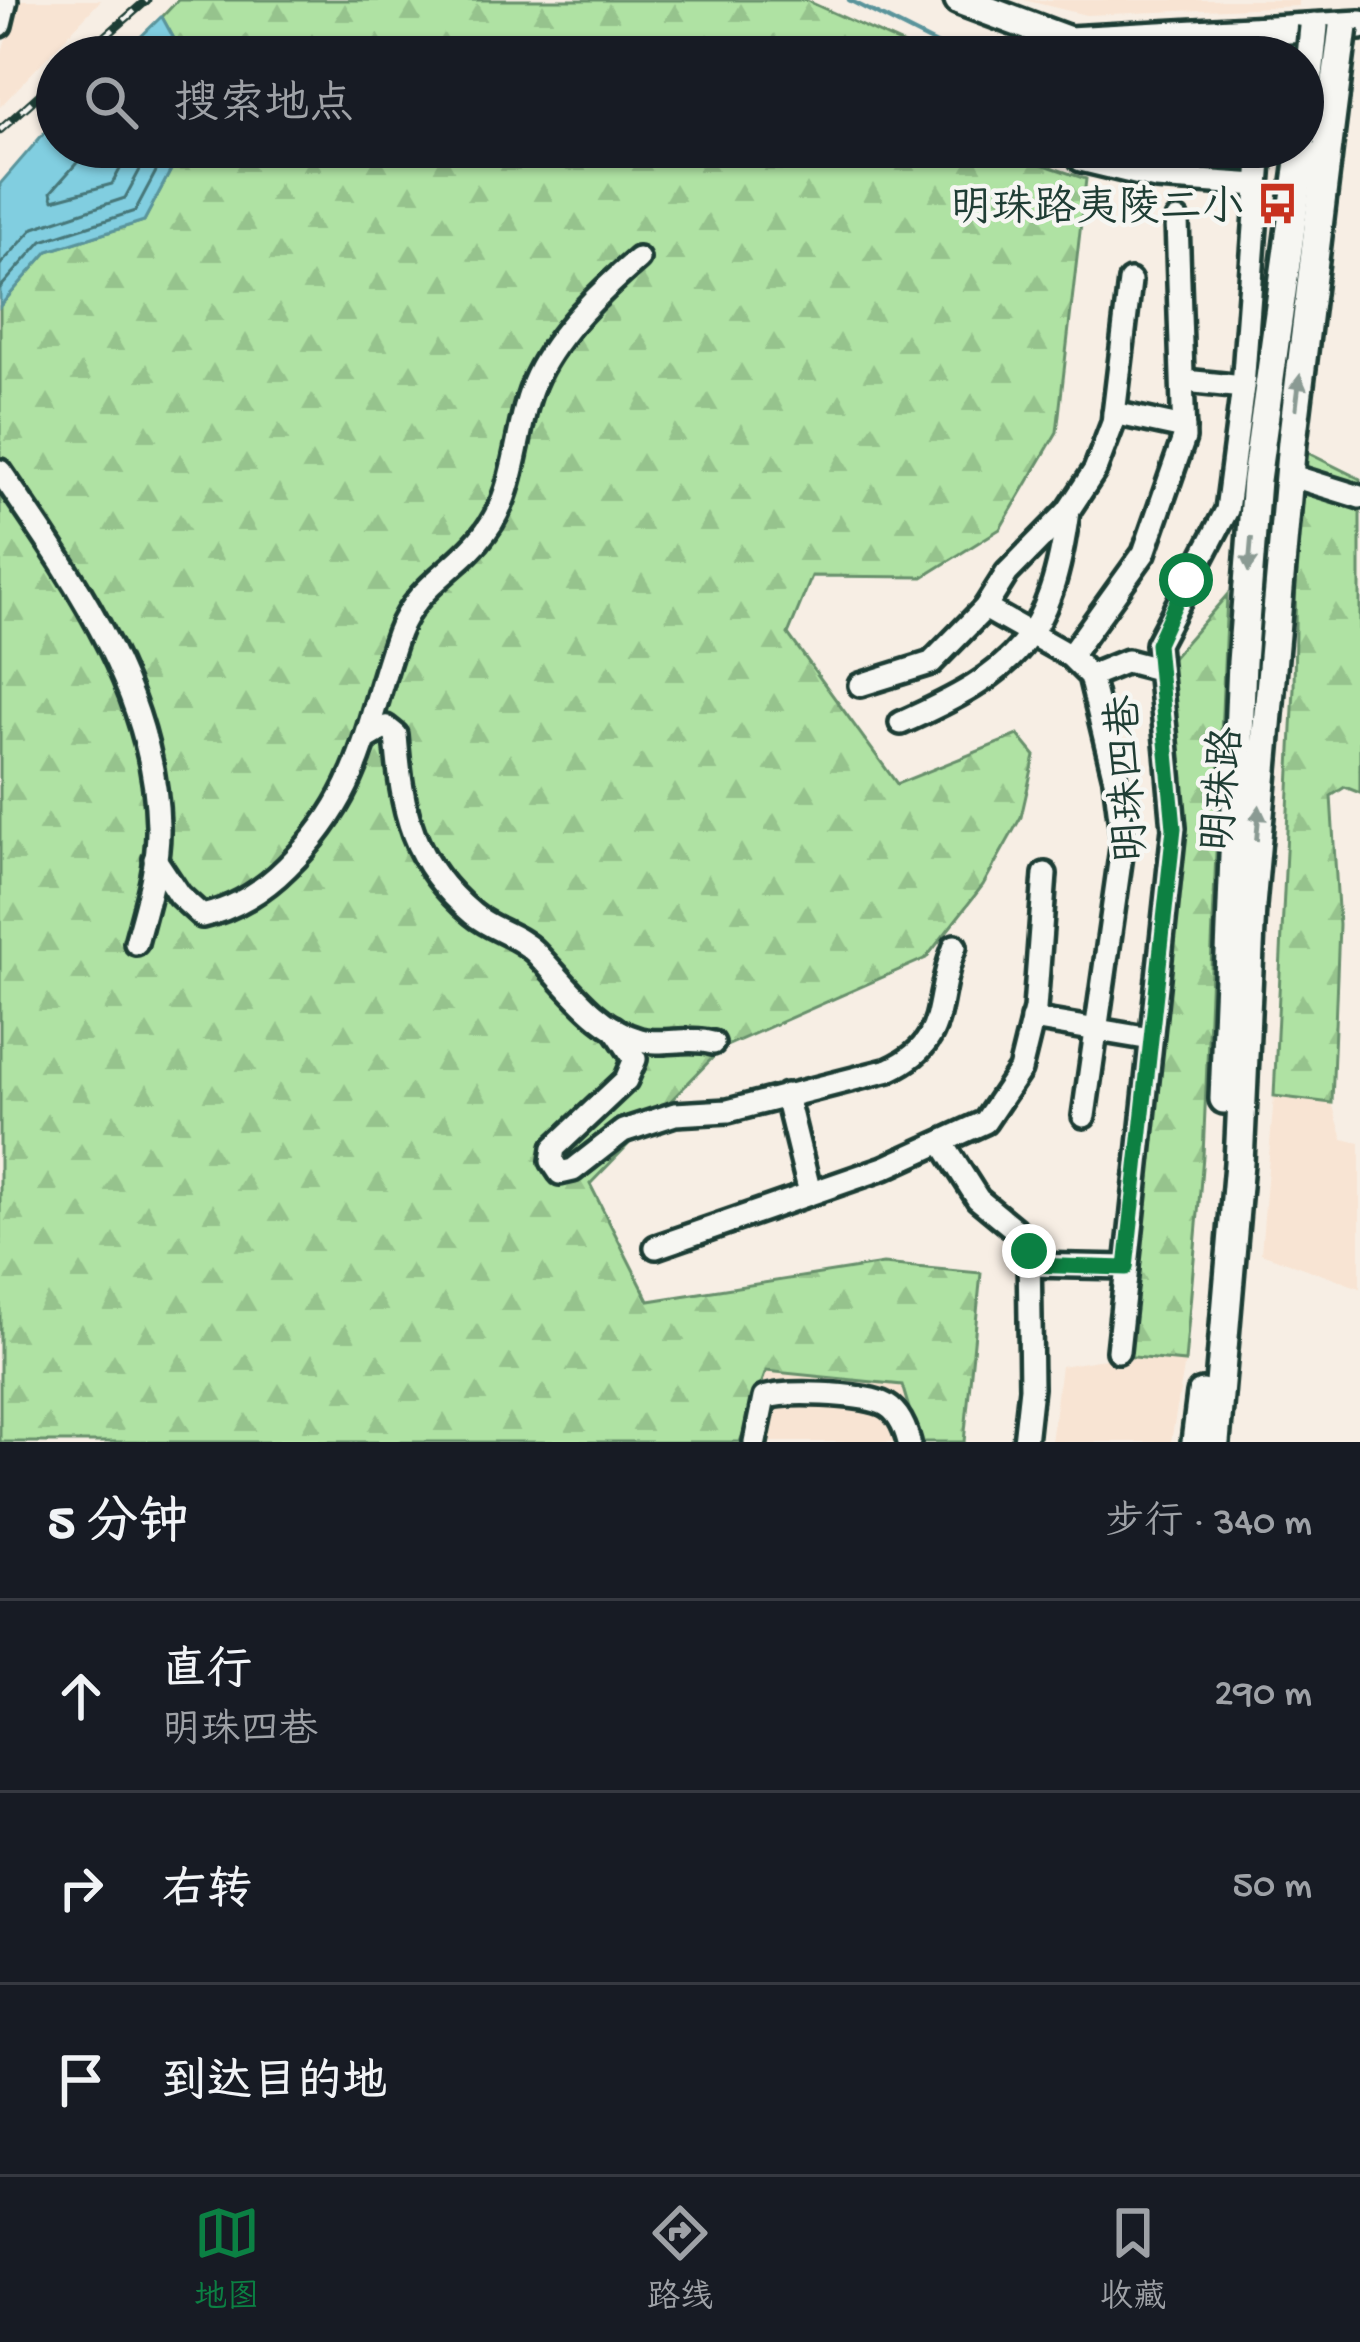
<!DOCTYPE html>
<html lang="zh">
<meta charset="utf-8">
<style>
body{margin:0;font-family:"Gochi Hand","LXGW WenKai TC",sans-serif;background:#20242c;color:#f1f3f6}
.stop{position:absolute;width:36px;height:36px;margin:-27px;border:9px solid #0b8043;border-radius:50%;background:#fff}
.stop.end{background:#0b8043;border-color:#fff;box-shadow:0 3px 12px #0008}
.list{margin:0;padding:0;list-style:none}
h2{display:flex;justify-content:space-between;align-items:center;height:156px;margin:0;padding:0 48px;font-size:51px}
h2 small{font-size:39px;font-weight:400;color:#9ea1a6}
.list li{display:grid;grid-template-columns:78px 1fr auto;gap:36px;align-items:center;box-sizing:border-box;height:192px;padding:0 48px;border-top:3px solid #363941}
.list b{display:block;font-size:45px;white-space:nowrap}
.list p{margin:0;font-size:39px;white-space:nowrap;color:#9ea1a6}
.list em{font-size:39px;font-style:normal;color:#9ea1a6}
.icon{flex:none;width:66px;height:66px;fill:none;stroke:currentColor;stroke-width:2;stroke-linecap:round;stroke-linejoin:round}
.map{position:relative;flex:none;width:1360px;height:1442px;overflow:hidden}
.search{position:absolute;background:#171b24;box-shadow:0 3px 9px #0004;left:36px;right:36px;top:36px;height:132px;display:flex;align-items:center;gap:30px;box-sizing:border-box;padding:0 42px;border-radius:66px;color:#9ea1a6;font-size:45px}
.sheet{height:732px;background:#171b24}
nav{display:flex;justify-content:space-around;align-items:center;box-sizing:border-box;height:168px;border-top:3px solid #363941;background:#171b24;font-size:33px;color:#9ea1a6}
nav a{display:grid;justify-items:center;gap:6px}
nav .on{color:#0b8043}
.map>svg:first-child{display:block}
.built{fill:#f8e4d3}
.forest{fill:url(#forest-firs);stroke:#67906c;stroke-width:3}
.water{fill:#81cee0;stroke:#5a949b;stroke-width:3}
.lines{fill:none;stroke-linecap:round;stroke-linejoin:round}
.shore{stroke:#467779;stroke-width:3}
.stream{stroke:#5a949b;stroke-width:4.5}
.minor-casing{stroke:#1f3d34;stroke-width:30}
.major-casing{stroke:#1f3d34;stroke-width:36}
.minor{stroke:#f6f6f2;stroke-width:21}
.major{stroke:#f6f6f2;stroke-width:27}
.rail-casing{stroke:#1f3d34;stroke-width:9}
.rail{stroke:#f6f6f2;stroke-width:4.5;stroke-dasharray:14;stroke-linecap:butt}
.major-bridge-casing{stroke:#1f3d34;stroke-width:36;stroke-linecap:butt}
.major-bridge{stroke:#f6f6f2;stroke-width:27}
.oneway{fill:#8a9a93}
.route{stroke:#0b8043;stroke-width:15}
.labels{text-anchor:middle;stroke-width:9;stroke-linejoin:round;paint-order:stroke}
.poi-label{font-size:42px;fill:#1f3d34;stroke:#f6f6f2;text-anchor:end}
.street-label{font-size:42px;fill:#1f3d34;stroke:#f6f6f2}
</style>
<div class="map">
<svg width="1360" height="1442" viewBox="0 0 1360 1442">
<defs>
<pattern id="forest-firs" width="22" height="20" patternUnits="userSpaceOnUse" patternTransform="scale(3)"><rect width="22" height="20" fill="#afe2a3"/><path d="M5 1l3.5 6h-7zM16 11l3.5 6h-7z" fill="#96c38d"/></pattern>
</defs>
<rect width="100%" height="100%" fill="#f7eee4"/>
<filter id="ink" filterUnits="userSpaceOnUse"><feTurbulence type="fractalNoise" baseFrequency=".00833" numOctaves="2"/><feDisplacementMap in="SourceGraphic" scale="24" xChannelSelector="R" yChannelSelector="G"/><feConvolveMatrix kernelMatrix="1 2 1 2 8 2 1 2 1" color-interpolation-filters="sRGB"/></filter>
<g filter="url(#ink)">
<g class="built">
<path d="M 18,0 L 101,0 L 0,107 L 0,59 Z"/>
<path d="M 1024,0 L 1299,0 L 1299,6 L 1086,15 Z"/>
<path d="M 1274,1096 L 1332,1103 L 1343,1139 L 1360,1143 L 1360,1288 L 1261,1253 Z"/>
<path d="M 1123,1356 L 1185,1362 L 1171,1442 L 1051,1442 L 1061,1366 Z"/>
<path d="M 766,1370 L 903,1385 L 919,1442 L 740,1442 Z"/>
</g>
<g class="forest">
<path d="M 178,0 L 805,0 L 920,52 L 918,57 L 184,57 L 162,17 Z"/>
<path d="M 183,147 L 991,147 L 1086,179 L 1057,432 L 1000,529 L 923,577 L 812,576 L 788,634 L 897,784 L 1018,735 L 1035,756 L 1021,817 L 983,885 L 926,958 L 722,1048 L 590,1184 L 649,1301 L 883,1264 L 981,1273 L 964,1442 L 919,1442 L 902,1385 L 766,1371 L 740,1442 L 0,1442 L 0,306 L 48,251 L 144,221 Z"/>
<path d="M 1298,448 L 1360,479 L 1360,793 L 1345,787 L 1331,796 L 1339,925 L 1332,1103 L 1274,1096 L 1294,688 Z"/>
<path d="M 1227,595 L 1203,1156 L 1185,1362 L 1123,1356 L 1182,830 L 1165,666 Z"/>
</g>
<g class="water">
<path d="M 162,17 L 184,57 L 120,57 L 161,17 Z"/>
<path d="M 57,118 L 57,147 L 183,147 L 144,221 L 48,251 L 0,306 L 0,184 Z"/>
</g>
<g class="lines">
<g class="shore">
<path d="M 91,147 L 51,192 L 53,200 L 112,184 L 132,147"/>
<path d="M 0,265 L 34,228 L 125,198 L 152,147"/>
<path d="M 0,288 L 42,241 L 135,211 L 169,147"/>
</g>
<path class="stream" d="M 849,0 L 962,57"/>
<defs>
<g id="minor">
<path d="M 0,25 L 6,0"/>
<path d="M 1081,160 L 1156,178 L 1258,185"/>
<path d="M 1186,179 L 1189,147"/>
<path d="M 1185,381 L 1243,387"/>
<path d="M 1114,413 L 1184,428"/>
<path d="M 0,471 C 73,578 155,691 158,826 C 159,865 146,905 136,943"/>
<path d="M 1289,475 L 1360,497"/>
<path d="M 985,608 L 1070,656 L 1090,676 L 1115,779 L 1123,841 L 1084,1116"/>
<path d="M 1070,656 L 1144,553 L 1184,438 L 1177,220"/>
<path d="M 1090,676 L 1127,661 L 1158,669"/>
<path d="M 860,685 L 931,663 L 985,608 L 1007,573 L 1068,511 L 1095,470 L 1113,423 L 1130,281"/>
<path d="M 901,723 C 1016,672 1051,640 1068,511"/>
<path d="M 369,737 L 386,727 L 396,735 C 402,812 411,862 473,914 C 492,930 517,934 535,952 C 565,983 597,1029 640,1040 C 663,1046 688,1036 713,1043"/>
<path d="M 155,859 L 179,895 L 202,916 C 234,909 264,890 287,867 C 365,790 364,728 398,633 C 416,585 459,569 486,531 C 519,487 514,424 537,376 C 559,331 601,291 638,259"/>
<path d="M 1032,1019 L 1151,1039"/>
<path d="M 614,1028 L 635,1059 L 626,1080 L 554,1148 L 552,1161 L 560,1173 L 573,1170 L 623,1131 L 675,1114 L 728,1111 L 889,1070 C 952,1041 932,1003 955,946"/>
<path d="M 786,1095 L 810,1193"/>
<path d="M 943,1144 L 978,1199 L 1018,1232 L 1029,1251 L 1031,1388 L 1025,1442"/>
<path d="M 656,1247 L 884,1168 L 985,1122 L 1020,1070 L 1035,1009 L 1045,874"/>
<path d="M 1029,1265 L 1127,1267"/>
<path d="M 1118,1351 L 1174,828 L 1157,644 L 1227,510 L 1243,387 L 1261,147"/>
<path d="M 755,1442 L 764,1398 C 787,1390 858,1394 882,1403 C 897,1409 905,1427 909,1442"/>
</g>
<g id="major">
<path d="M 959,0 L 1069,41 L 1360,25"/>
<path d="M 1224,1099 L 1242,662 L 1256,480 L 1302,147"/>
<path d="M 1196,1442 L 1202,1394"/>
<path d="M 1215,1442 L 1239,1163 L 1251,906 L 1292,442 L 1328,145"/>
</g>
</defs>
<use href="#minor" class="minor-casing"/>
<use href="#major" class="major-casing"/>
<use href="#minor" class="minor"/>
<use href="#major" class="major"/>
<defs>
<g id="rail">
<path d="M 82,57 L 147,0"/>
<path d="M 0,130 L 57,79"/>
</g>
</defs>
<use href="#rail" class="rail-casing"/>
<use href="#rail" class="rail"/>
<defs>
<g id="major-bridge">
<path d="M 1303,135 L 1314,27"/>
<path d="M 1328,145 L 1343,27"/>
</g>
</defs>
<use href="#major-bridge" class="major-bridge-casing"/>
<use href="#major-bridge" class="major-bridge"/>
</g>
<defs><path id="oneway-solid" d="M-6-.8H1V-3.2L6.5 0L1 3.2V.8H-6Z" transform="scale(3)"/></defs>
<g class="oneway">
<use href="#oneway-solid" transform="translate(1298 392) rotate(-83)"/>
<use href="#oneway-solid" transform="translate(1250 555) rotate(95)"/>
<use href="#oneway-solid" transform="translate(1258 823) rotate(-85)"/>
</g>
</g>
<g class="lines" filter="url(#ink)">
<path class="route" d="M 1029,1251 L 1029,1265 L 1126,1268 L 1174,828 L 1157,644 L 1186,580"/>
</g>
<defs>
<symbol id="bus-bare" viewBox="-9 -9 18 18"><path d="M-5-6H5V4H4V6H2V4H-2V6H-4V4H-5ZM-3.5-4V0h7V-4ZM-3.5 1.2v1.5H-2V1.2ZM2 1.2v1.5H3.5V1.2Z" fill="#c8321e" stroke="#f6f6f2" stroke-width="2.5" paint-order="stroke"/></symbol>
</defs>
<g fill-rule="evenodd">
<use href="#bus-bare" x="1248" y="174" width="59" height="59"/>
</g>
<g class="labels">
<g class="poi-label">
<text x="1244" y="219">明珠路夷陵二小</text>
</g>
<g class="street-label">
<text transform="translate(1124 779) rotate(-93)" y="15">明珠四巷</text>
<text transform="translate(1219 789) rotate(-85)" y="15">明珠路</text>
</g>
</g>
</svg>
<div class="stop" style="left:1186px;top:580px"></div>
<div class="stop end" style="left:1029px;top:1251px"></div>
<div class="search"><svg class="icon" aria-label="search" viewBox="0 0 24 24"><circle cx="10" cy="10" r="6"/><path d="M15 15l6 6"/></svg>搜索地点</div>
</div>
<section class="sheet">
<h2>5 分钟<small>步行 · 340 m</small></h2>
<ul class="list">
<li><svg class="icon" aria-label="ahead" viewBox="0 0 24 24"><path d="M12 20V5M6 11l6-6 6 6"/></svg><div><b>直行</b><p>明珠四巷</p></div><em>290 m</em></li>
<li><svg class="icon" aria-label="right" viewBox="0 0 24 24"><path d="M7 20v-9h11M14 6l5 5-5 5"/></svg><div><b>右转</b></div><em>50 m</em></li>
<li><svg class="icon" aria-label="arrive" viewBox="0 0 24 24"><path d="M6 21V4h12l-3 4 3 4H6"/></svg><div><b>到达目的地</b></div></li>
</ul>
</section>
<nav>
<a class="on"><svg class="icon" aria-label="map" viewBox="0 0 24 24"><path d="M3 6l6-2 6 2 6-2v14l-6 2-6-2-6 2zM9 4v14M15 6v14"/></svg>地图</a>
<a><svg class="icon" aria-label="directions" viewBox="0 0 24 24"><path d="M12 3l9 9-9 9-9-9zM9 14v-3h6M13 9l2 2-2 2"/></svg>路线</a>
<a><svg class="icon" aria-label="saved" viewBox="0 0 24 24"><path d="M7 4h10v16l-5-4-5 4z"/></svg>收藏</a>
</nav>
